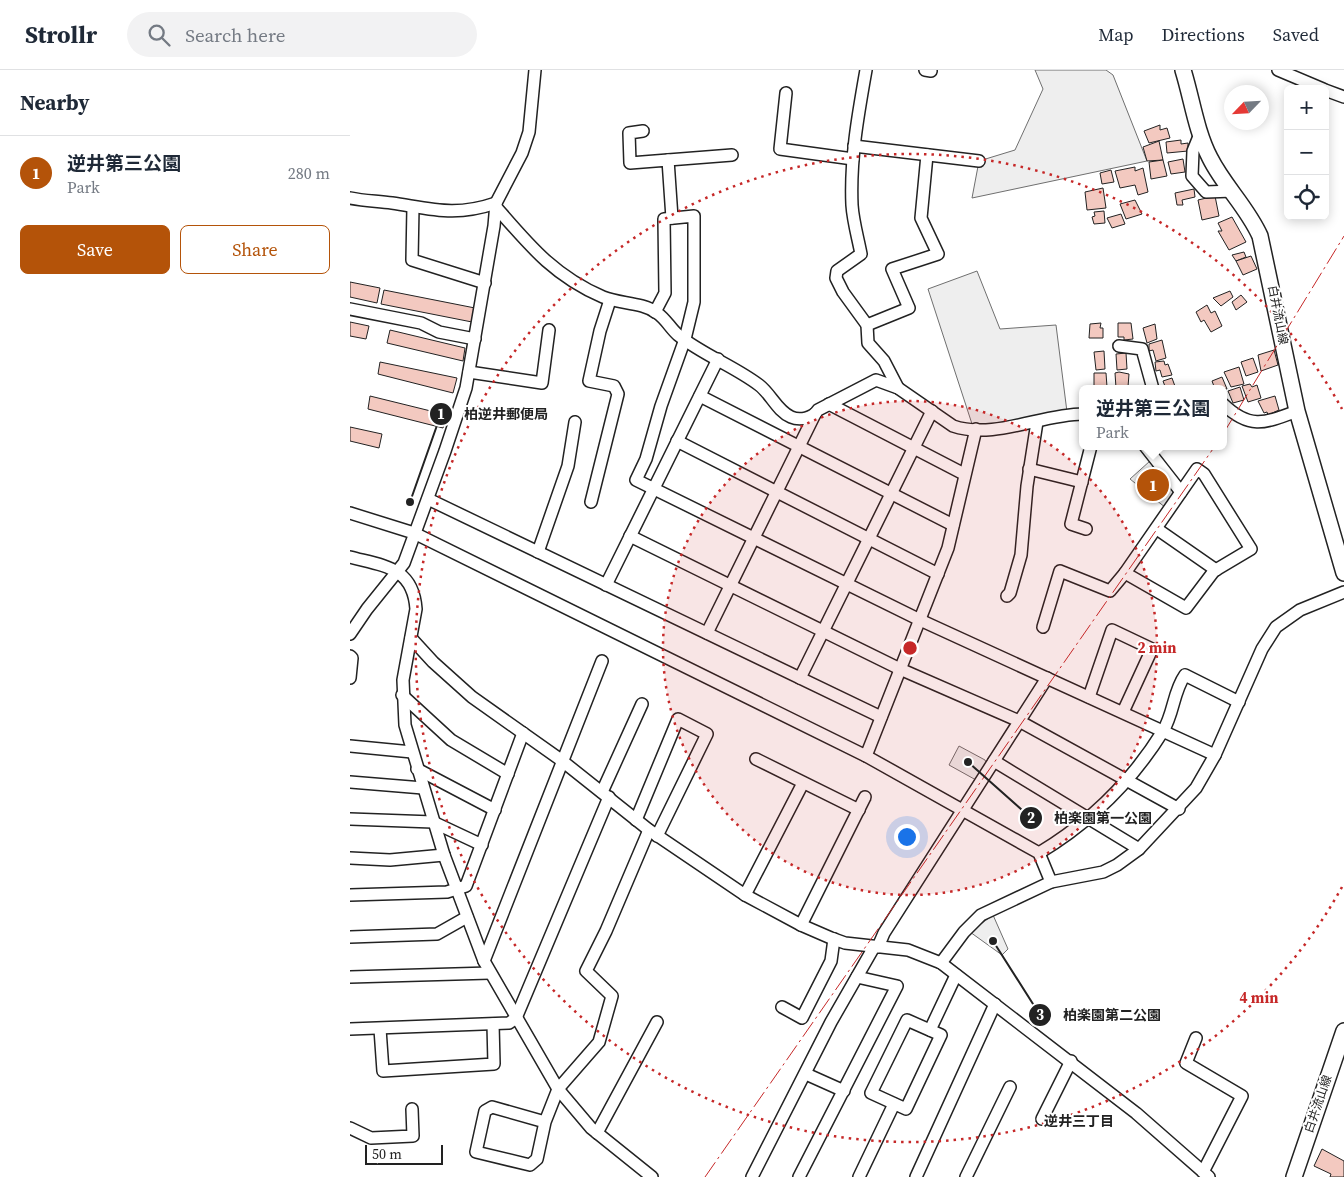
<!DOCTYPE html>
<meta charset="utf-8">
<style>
body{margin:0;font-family:"Source Serif 4","Noto Sans JP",serif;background:#f2f2f3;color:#1f2937}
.controls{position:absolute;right:15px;top:15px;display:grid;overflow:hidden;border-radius:8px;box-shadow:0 2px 12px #0003}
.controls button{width:45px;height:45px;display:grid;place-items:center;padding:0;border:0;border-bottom:1px solid #e0e1e3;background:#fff;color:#1f2937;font:25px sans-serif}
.compass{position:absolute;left:874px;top:15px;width:45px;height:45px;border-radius:50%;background:#fff;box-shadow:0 2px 12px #0003;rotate:245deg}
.scale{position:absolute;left:15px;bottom:12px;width:78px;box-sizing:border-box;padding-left:5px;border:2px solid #222;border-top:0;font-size:14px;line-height:18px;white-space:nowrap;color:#222;-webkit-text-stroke:4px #fff;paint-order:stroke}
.you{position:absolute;left:556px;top:766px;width:18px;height:18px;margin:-12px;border:4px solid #fff;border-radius:50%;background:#1a73e8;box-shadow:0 0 0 8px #1a73e833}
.badge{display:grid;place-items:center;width:32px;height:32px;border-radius:50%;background:#b45309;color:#fff;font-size:16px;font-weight:700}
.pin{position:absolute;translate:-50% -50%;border:2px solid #fff;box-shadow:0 1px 5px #0006}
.popup{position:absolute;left:729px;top:315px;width:148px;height:65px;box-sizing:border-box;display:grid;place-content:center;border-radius:8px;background:#fff;filter:drop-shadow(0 1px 4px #0005);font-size:16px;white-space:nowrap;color:#747a83}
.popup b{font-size:19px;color:#1f2937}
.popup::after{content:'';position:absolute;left:50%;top:100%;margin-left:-10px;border:10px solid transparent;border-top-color:#fff}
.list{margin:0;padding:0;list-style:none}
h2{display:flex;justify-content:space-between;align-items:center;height:65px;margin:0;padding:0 20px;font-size:21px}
h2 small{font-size:16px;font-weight:400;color:#747a83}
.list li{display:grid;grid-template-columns:32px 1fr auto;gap:15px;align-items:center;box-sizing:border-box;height:75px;padding:0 20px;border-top:1px solid #e0e1e3}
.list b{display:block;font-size:19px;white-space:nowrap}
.list p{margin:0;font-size:16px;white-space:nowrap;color:#747a83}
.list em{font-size:16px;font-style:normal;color:#747a83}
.actions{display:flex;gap:10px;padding:15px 20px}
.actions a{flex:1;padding:11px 0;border:1px solid #b45309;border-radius:8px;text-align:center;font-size:18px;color:#b45309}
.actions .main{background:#b45309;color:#fff}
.icon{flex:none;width:28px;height:28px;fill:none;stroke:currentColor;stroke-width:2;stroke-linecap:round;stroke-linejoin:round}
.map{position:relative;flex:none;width:994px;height:1107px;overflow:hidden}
header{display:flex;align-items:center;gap:30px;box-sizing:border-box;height:70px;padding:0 25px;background:#fff;border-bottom:1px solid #e0e1e3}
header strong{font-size:24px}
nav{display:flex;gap:28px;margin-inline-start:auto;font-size:18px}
.search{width:350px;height:45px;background:#f2f2f3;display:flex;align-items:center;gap:12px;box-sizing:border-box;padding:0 18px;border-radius:28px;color:#747a83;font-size:19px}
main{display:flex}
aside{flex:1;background:#fff}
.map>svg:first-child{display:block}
.green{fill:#eee;stroke:#6f6f6f}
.building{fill:#f3c9c0;stroke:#222}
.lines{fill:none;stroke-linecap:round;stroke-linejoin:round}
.minor-casing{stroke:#222;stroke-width:14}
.major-casing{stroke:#222;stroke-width:18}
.minor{stroke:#fff;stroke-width:11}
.major{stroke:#fff;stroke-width:15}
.power{stroke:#c62828;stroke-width:1;stroke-dasharray:18 4 2.5 4;stroke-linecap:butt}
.ring{fill:none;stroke:#c62828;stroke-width:2.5;stroke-dasharray:2.5 5}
.labels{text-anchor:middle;stroke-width:4;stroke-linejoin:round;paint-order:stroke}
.street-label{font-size:12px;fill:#222;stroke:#fff}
.neighbourhood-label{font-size:14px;font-weight:bold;fill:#222;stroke:#fff}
.centre{fill:#c62828;stroke:#fff;stroke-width:2.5}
.ring-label{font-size:15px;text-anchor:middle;font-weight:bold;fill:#c62828;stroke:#fff;stroke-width:4;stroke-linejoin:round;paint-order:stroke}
.leader{fill:none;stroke:#222;stroke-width:2}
.callout-dot{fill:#222;stroke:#fff;stroke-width:2}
.mark-label{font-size:15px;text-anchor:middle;font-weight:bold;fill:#fff}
.callout-label{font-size:14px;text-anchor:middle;font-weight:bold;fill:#222;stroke:#fff;stroke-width:4;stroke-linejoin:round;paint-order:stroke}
</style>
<header>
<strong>Strollr</strong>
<div class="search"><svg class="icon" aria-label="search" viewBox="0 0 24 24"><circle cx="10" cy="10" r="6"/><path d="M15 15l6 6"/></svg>Search here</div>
<nav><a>Map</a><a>Directions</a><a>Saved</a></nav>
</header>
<main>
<aside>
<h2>Nearby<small></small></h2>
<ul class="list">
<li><span class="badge">1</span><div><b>逆井第三公園</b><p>Park</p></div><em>280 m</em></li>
</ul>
<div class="actions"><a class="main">Save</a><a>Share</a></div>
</aside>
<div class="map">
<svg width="994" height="1107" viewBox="0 0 994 1107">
<rect width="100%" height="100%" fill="#fff"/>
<g class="green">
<path d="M 685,0 L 756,0 L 763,5 L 797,91 L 622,128 L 629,91 L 665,80 L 693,19 Z"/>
<path d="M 627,201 L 650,259 L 706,255 L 717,342 L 657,355 L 623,357 L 578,219 Z"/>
<path d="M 800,391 L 824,421 L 824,427 L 816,438 L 780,409 Z"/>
<path d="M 609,676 L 635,690 L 637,694 L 626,710 L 599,695 Z"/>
<path d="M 643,845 L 658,879 L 652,885 L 620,862 Z"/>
</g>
<g class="building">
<path d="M 810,55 L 810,60 L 817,58 L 820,68 L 799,73 L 794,61 Z"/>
<path d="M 831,70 L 831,74 L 838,73 L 838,81 L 817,83 L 816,72 Z"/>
<path d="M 809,71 L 813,90 L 797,91 L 793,77 Z"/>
<path d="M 833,89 L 835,102 L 821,104 L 818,92 Z"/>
<path d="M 813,90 L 817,106 L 801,109 L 799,92 Z"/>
<path d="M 785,97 L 785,101 L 793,98 L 798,122 L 788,125 L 785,115 L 770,118 L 765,101 Z"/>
<path d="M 761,100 L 764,112 L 752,114 L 750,103 Z"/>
<path d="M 753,118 L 756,138 L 737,140 L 735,122 Z"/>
<path d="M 844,119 L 845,127 L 832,130 L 833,135 L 827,135 L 825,123 Z"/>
<path d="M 865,126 L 869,146 L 852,150 L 848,130 Z"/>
<path d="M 785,130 L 792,144 L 776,149 L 770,134 Z"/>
<path d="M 754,141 L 755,153 L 744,154 L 742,147 L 745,146 L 744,142 Z"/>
<path d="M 771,144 L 775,154 L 762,158 L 757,148 Z"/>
<path d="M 882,147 L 896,172 L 879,180 L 868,161 L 872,161 L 868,153 Z"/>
<path d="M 894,182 L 896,187 L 886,191 L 882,185 Z"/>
<path d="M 901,186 L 907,199 L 893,205 L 886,191 Z"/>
<path d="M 0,212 L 30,218 L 27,233 L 0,227 Z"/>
<path d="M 34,220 L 125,238 L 122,252 L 31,234 Z"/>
<path d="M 880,221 L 883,227 L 871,236 L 863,228 Z"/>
<path d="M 891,225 L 897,232 L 886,240 L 882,232 Z"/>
<path d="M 857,235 L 861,243 L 865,241 L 872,256 L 861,262 L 854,250 L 851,252 L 846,242 Z"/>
<path d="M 0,252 L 19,256 L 16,269 L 0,266 Z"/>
<path d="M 751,253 L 750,258 L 753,258 L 753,268 L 739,268 L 740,254 Z"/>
<path d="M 768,253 L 781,253 L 783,269 L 774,270 L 774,267 L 768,267 Z"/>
<path d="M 805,254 L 807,269 L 797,273 L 793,258 Z"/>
<path d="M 40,260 L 115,278 L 113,291 L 37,273 Z"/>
<path d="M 812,270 L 816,288 L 806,291 L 803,280 L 799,281 L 799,274 Z"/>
<path d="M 924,280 L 928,295 L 911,301 L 908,285 Z"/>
<path d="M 754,281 L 755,299 L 746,300 L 744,282 Z"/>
<path d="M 776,283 L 777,299 L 767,300 L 766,284 Z"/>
<path d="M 903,288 L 908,302 L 896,306 L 891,292 Z"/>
<path d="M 814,291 L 815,295 L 818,294 L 822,305 L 812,307 L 810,300 L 806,301 L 805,292 Z"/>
<path d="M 30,292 L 107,308 L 103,323 L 28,304 Z"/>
<path d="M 889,297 L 894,314 L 881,317 L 874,302 Z"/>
<path d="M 769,302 L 779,304 L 778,317 L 766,318 L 765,303 Z"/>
<path d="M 744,303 L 756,303 L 757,317 L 744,318 Z"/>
<path d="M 872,307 L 877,319 L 865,319 L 862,311 Z"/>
<path d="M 822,308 L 826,319 L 816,319 L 813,311 Z"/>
<path d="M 900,314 L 902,317 L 907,315 L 911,328 L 898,332 L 892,316 Z"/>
<path d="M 890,317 L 894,330 L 883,333 L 878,321 Z"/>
<path d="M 20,326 L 97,345 L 93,358 L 18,339 Z"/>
<path d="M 925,326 L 929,340 L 918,345 L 917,342 L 914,343 L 908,331 Z"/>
<path d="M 0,357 L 32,364 L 29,378 L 0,371 Z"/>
<path d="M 972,1079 L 994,1091 L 994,1107 L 980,1107 L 981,1104 L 964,1096 Z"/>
</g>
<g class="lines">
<defs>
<g id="minor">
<path d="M 516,0 C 508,45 500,89 502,135 C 503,151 508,168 511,184 L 487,201 L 486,208 L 493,222 L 517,255 L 518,273 L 534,291 L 548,318"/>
<path d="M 575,0 L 581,1"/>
<path d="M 928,0 L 973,19"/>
<path d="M 975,20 L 994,27"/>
<path d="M 436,23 L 430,79 L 503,89"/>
<path d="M 293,61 L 279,63 L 280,93 L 318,90 L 322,148"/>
<path d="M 850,64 L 843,81 L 842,106 L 856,122 L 883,121"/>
<path d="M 504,76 L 629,91"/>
<path d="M 318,90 L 382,85"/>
<path d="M 0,128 C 14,131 28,131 42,133 C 82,139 105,147 146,133"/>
<path d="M 63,137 L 62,190 L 135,213"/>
<path d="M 146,137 C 179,175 204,206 253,227 C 270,234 292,232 307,243 C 316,249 320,258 328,265 C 353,285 384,296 409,315 C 421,324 427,341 441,347 C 450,351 463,348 468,340 L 526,310 L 548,318 L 603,356 C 644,370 692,344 733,344"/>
<path d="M 0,239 L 71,253 L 89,262 L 125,269"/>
<path d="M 305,242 L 315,223 L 314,149 L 344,146 L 344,232 L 335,269 L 311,336 L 296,389 L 286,410 L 570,550 L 865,685"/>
<path d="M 517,255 L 559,238 L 542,199 L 588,184 L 571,148 L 577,85"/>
<path d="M 769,276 L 792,279 L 803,319"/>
<path d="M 119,302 L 192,313 L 199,260"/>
<path d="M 350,326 L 603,455"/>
<path d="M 479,334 L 614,404"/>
<path d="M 873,334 C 900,360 915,353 947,341"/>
<path d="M 327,371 L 588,504"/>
<path d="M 795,376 L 831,422"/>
<path d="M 679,399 L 732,412"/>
<path d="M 847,399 L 854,404 L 901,479 L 864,501 L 836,538 L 775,503 Z"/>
<path d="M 78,429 L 531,647"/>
<path d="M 241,432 L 268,324 L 264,316 L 239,311 L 250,261 L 260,230"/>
<path d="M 0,443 L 64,463 L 516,686 L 689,783 L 701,812"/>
<path d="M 736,459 L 721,454 L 741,376"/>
<path d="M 807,459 L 866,500"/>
<path d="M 280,466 L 550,599 L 669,651 L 829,739"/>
<path d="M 188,482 L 218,396 L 225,352"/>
<path d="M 0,487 C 34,496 63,497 66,539 L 53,610 L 55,655 L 94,785 L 134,891 L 208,1019 L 241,1058 L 302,1107"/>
<path d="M 256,515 L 368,289"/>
<path d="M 657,526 L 660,523 L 671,485 L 677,416 L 687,352"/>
<path d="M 693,557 L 710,501 L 760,521 L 775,503"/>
<path d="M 357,563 L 465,344"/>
<path d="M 0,564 L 17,539 L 54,493 L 95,381 L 116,318 L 144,156 L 146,133 L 172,83 L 179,62 L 185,0"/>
<path d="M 61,568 L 83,592 L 122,627 L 211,690 L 299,760 L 395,825 L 451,855 L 481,868 L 495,873 L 558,880 L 591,893 L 786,1043 L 859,1107"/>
<path d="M 0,586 L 2,588 L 0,608"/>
<path d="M 450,608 L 582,341"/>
<path d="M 52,625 L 101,670 L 158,704"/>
<path d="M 739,627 L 762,560 L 802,579 L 773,642"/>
<path d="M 0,676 L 62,682"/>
<path d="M 516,686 L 598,478 L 626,359"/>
<path d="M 406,689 L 509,740"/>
<path d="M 644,691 L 789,779"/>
<path d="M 67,699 L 145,740"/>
<path d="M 0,712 L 73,718"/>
<path d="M 252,722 L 292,634"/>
<path d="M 0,749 L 83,752 L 132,775"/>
<path d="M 286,750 L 328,649 L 357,664 L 307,766"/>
<path d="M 689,783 C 739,753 782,711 813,661 C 824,643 823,622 835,605 L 889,632"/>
<path d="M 0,788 L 40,790 L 94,785"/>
<path d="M 0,825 L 97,822 L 116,816 L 173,663"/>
<path d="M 395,825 L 453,713"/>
<path d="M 451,855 L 515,727"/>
<path d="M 0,867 L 87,864 L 117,847"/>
<path d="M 528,877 L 534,863 L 697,608"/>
<path d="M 134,891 L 252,591"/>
<path d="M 591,893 L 614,862 L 631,845 L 701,812 L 753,802 L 767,795 L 789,779 L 846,718 L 865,685 L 912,579 L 926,557 L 950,540 L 994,522"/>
<path d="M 0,907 L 140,903"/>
<path d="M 432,937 L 452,948 L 481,891 L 484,869"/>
<path d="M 557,950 L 591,965 L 556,1039 L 521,1023 Z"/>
<path d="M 0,959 L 159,953 L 166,948 L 259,727"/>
<path d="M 30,959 L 33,1001 L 144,994 L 143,954"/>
<path d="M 580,960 L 606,905"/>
<path d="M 846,968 L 836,993 L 892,1026 L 853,1102"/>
<path d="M 456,1004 L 494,1021"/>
<path d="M 692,1049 L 721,991"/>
<path d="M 195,1052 L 142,1037 L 135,1041 L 126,1082 L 180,1095 L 187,1089 L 195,1052 L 208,1019 L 249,972 L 262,926 L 236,901 L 256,861 L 299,760"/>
<path d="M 0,1058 L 21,1068 L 63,1066 L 62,1039"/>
<path d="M 247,1063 L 307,952"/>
<path d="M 402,1107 L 481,952 L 524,877"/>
<path d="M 449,1107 L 547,916 L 507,907"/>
<path d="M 509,1107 L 544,1034"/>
<path d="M 566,1107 L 645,934"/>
<path d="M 616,1107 L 660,1017"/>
</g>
<g id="major">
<path d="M 833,0 C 842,29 846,61 860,88 C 874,116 897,137 910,166 L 947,341 L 994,503"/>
<path d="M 944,1107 L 994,961"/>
</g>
</defs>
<use href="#minor" class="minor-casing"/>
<use href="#major" class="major-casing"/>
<use href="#minor" class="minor"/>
<use href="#major" class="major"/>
<g class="power">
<path d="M 873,364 L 994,166"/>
<path d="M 355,1107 L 865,376"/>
</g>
</g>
<circle cx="560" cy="578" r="247" fill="#c62828" fill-opacity=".12"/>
<g class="ring">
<circle cx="560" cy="578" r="247"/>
<path d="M992 817A494 494 0 1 1 992 339"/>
</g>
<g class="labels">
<g class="street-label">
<text transform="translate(928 245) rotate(79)" y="4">白井流山線</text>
<text transform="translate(968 1034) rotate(-71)" y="4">白井流山線</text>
</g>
<g class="neighbourhood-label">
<text x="729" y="1056">逆井三丁目</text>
</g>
</g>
<circle cx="560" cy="578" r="8" class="centre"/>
<g class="ring-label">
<text x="807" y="583">2 min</text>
<text x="909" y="933">4 min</text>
</g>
<path class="leader" d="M60 432L91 344M618 692L681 748M643 871L690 945"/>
<g class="callout-dot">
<circle cx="60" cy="432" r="5"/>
<circle cx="618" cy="692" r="5"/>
<circle cx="643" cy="871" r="5"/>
<circle cx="91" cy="344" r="12"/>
<circle cx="681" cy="748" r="12"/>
<circle cx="690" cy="945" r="12"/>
</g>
<g class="mark-label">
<text x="91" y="349">1</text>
<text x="681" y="753">2</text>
<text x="690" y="950">3</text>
</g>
<g class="callout-label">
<text x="156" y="349">柏逆井郵便局</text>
<text x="753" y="753">柏楽園第一公園</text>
<text x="762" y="950">柏楽園第二公園</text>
</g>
</svg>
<div class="controls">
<button>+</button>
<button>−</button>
<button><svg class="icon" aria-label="locate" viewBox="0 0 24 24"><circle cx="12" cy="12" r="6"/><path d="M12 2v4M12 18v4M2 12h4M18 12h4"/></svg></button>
</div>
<svg class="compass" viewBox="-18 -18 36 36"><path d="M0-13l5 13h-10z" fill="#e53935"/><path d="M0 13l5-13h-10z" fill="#747a83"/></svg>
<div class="scale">50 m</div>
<div class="you"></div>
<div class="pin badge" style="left:803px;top:415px">1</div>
<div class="popup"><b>逆井第三公園</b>Park</div>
</div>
</main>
